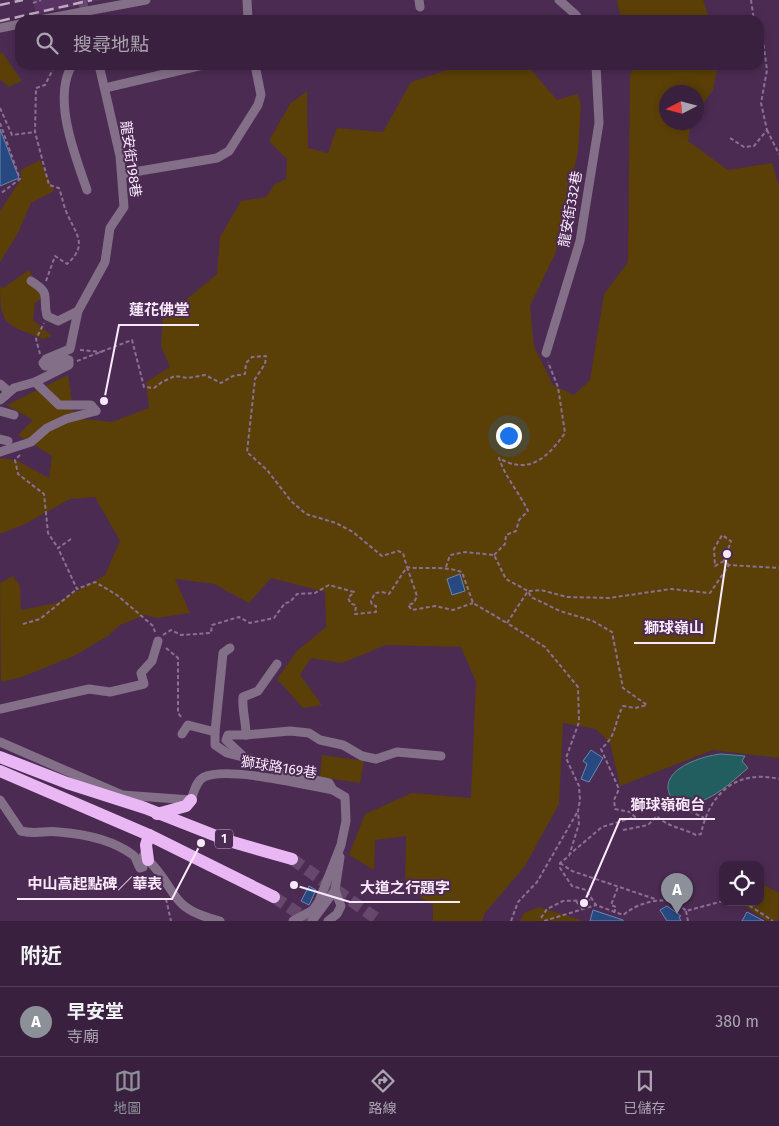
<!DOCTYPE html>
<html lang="zh-TW">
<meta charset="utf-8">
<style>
body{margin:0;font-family:"Fira Sans","Noto Sans TC",sans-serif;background:#402845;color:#f1f3f6}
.controls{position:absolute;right:15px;bottom:15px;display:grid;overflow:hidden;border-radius:10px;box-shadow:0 2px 8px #0003}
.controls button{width:45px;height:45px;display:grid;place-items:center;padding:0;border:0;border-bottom:1px solid #533e58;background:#39203e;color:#f1f3f6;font:25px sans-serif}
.compass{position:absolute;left:659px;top:85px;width:45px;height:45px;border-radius:50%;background:#39203e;box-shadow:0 2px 8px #0003;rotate:264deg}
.you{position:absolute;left:508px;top:435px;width:18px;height:18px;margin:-12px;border:4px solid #fff;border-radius:50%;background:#1a73e8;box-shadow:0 0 0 8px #1a73e833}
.badge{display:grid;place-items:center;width:32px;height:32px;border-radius:50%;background:#8c9099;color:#fff;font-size:16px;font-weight:700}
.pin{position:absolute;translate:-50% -41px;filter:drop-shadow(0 1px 2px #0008)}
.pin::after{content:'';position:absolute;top:26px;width:18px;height:15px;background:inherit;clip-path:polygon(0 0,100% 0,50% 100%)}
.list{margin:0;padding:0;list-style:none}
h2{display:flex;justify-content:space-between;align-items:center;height:65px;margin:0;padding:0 20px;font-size:21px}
h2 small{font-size:16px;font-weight:400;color:#aba3b0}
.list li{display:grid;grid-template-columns:32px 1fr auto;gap:15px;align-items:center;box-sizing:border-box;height:70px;padding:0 20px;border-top:1px solid #533e58}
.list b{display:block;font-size:19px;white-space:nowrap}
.list p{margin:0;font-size:16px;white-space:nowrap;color:#aba3b0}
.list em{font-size:16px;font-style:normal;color:#aba3b0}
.icon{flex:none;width:28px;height:28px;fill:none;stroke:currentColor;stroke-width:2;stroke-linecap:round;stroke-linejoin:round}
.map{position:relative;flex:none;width:779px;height:921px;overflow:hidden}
.search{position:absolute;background:#39203e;box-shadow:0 2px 8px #0003;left:15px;right:15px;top:15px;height:55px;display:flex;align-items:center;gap:12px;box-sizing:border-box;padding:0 18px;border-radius:15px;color:#aba3b0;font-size:19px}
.sheet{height:135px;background:#39203e}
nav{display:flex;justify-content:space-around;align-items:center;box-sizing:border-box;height:70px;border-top:1px solid #533e58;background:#39203e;font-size:14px;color:#aba3b0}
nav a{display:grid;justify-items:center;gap:2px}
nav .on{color:#8c9099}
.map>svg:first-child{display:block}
.built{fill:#593362}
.green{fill:#5a3f06}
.water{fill:#225d60;stroke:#63878f}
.building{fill:#284980;stroke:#6986b6}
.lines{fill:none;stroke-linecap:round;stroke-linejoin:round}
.minor-tunnel{stroke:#66486c;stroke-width:9;stroke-dasharray:9 4.5;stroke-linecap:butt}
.highway-tunnel{stroke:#66486c;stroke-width:12;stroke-dasharray:12 6;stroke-linecap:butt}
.path{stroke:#8b7091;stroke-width:2;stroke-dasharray:4 2.5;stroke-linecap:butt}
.minor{stroke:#846f89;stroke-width:9}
.highway{stroke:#eab7f5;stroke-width:12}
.rail{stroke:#c0aac4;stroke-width:2.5;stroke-dasharray:10 5;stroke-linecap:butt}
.labels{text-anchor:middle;stroke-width:4;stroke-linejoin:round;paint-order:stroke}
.shield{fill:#4c2b53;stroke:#c6b0ca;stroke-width:1}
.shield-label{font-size:12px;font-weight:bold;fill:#fae9fd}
.street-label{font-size:14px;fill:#fae9fd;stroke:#4c2b53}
.leader{fill:none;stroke:#fae9fd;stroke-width:2}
.callout-dot{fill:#fae9fd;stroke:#4c2b53;stroke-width:2}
.callout-label{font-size:15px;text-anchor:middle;font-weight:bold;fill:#fae9fd;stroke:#4c2b53;stroke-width:4;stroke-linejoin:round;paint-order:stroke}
</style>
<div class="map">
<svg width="779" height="921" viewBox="0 0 779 921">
<rect width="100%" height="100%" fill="#4c2b53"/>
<path class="built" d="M 33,0 L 101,0 L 36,15 Z"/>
<g class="green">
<path d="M 617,0 L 703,0 L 710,20 L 621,20 Z"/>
<path d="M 2,52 L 22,81 L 9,87 L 0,80 L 0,53 Z"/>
<path d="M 462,65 L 527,65 L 557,100 L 577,94 L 581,103 L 578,151 L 556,252 L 530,306 L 534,346 L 553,385 L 574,395 L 590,380 L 604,294 L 628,262 L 630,75 L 635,65 L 718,65 L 713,90 L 697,112 L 696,92 L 666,92 L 666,122 L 691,123 L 688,141 L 728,170 L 772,163 L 779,186 L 779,758 L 713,750 L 620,786 L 610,743 L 596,729 L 563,723 L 559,804 L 525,866 L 485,913 L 482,921 L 433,921 L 433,905 L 405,888 L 406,836 L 375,840 L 374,870 L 349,855 L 365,814 L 412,793 L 471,798 L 476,682 L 461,647 L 386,645 L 342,663 L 311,658 L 300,675 L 322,705 L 303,708 L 277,679 L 297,651 L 326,627 L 325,592 L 271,578 L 249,603 L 214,584 L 175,579 L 190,613 L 157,618 L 145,615 L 120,625 L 108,636 L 74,656 L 22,677 L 1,682 L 0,583 L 13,576 L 20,586 L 21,610 L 56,603 L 105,575 L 120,541 L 95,497 L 70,499 L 25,524 L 0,534 L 0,458 L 16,460 L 49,478 L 52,456 L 18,435 L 33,420 L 7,405 L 68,375 L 74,418 L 112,422 L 149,408 L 146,382 L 170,367 L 161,346 L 163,319 L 217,274 L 220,237 L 241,201 L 266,197 L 275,184 L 286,179 L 287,159 L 269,141 L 290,104 L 307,91 L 308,148 L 328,153 L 337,128 L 383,132 L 411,82 Z"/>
<path d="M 40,160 L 54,191 L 31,203 L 17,235 L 0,262 L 0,211 L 21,179 L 21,170 Z"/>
<path d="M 29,270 L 43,297 L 35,303 L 33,320 L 52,336 L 43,339 C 8,324 0,328 0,286 L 3,288 Z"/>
<path d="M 322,755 L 364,761 L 360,783 L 320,777 Z"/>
<path d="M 760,883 L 779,893 L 778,921 L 767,921 L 738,902 L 760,902 Z"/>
<path d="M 539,907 L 584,921 L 585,921 L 520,921 L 524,913 Z"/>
</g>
<path class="water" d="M 721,754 L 745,756 L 742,761 L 748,768 C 728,785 698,815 672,799 C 654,771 701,756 721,754 Z"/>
<g class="building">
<path d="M 0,129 L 19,178 L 0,186 Z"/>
<path d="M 460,574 L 465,591 L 452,595 L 447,579 Z"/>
<path d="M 591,750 L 603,758 L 589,782 L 581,779 L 587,764 L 583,761 Z"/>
<path d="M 309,886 L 316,890 L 309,905 L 301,901 Z"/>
<path d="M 667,906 L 681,916 L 679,917 L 681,921 L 667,921 L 660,910 Z"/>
<path d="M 593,910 L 623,920 L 623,921 L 590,921 Z"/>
<path d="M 747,912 L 764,921 L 742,921 Z"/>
</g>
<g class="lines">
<path class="minor-tunnel" d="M 82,0 L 85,11"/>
<g class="highway-tunnel">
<path d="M 292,859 L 380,921"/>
<path d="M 274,897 L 310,921"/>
</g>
<g class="path">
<path d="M 751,0 L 754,20"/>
<path d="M 33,3 L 41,0"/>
<path d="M 0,108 L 12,135 L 35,132"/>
<path d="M 0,123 L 20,179 L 0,194"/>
<path d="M 767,130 L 779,154"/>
<path d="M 730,138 L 744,147 L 754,146 L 767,130 L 761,103 L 767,70 L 763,40 L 759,31"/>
<path d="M 46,281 L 55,256 L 67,264 C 90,244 74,232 66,211 C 63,204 62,196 59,188 L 49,185 L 35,132 L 36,88 L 45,85 L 55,65"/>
<path d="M 80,350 L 102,352"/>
<path d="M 40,354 L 36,339 L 44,323"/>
<path d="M 77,361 L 132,340 L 144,387 L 154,388 L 162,382 L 175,376 L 188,378 L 205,375 L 221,383 L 233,376 L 245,374 L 246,363 L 252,357 L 266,356 L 265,364 L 255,379 L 247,452 L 267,470 L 291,501 L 306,514 L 336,523 L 353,532 L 382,556 L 398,551 L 403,553 L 407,567 C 428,570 441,565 462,572 L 473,603 L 507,623"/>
<path d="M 20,455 L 15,460 L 18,474 L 44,494 L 48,533 L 58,548"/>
<path d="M 71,539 L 58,548 L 77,589 L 95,582 L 117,595 L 153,626 L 155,632"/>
<path d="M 494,555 L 505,544 L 506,535 L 516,531 L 519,520 L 528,511 C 519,492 505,477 499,458 C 529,476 548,457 565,433 L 558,387 L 548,362"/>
<path d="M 724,561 L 731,541 L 722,535 L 714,549 L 715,566 L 724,561 L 729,565"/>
<path d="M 407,567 L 417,596 L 414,603 L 408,605 L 412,610 L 435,606 L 453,610 L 473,603"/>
<path d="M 446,567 L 450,555 L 465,552 L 494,555 L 506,579 L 528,591 L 531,597 L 560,611 L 593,621 L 612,632 L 623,688 L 647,705 L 635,708 L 623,706 C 613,725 618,734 601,749 L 619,789 L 614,800 L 615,809 L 630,812 L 635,817 L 602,827 L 570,854"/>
<path d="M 23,624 L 40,619 L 77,589"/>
<path d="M 163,635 L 171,630 L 181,635 L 211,633 L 212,625 L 239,617 L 250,623 L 274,618 L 285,603 L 290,602 L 297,594 L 315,593 L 329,585 L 354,592 L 348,598 L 351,604 L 356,605 L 355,614 L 376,612 L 376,606 L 372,605 L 371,601 L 375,593 L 382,592 L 389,594 L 407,567"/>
<path d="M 166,648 L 178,658 L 178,713 L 182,718"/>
<path d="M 684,808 L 704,818"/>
<path d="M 623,830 L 648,825 L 657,816 C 667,827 683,828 696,835 L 701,834 C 709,794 736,769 779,779"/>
<path d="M 560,863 L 572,871 L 655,899"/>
<path d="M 166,899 L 171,921"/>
<path d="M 576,901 L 583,910"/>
<path d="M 723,901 L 686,911 L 676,901 C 655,899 640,902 623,915 L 596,905 L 586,890 L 572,886 L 560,868 L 560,863 L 569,856 L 579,824 L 578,811 L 580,800 L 579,786 L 566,758 L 579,722 L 578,687 L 545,647 L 507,623 L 528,591 L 541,590 L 567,597 L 609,598 L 671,589 L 710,593 L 729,565 L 779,568"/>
<path d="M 744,902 L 773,921"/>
<path d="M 686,911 L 688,921"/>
<path d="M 614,913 L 616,907 L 611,905 L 618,887"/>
<path d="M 541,918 L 547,909 L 563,901 L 591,900"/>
<path d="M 511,921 L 518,902 L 537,882 L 578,811"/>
<path d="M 544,921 L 596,905"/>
</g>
<g class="minor">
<path d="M 247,0 L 248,20"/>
<path d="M 419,0 L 420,7"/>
<path d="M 559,0 L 576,15 L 579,20"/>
<path d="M 39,20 L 146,0"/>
<path d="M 0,28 L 20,24"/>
<path d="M 72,65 C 52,99 75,155 87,190"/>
<path d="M 105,88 L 203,65"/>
<path d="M 122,174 L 217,158 L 229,151 L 258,105 L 261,95 L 255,65"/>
<path d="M 31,281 C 52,294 42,296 47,316 L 58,321 L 78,311"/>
<path d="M 546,353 L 580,241 L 599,123 L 596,65"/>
<path d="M 35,382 L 59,405 L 91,405 L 96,411"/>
<path d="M 0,384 L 8,391 L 5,396"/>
<path d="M 0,400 L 14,388 L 35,382 L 69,365 L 69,360 L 66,359 L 50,366 L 45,366 L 43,363 L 46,359 L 70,349 L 78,311 L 105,262 L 110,228 L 124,207 L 120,156 L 99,65"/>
<path d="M 0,411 L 14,415"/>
<path d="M 0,439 L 8,441"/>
<path d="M 0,452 L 31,442 L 47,428 L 66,419 L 96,411"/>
<path d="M 0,709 L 89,689 L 110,692 L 144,684 L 141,673 L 152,661 L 158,641"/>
<path d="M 215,732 L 223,653 L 230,648"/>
<path d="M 182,734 L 188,725 L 215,732 L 215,745 L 227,753 L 262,762 L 282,773 L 329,783 L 333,790"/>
<path d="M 246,735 C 246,721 242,711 243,697 L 258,691 L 277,664"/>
<path d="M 0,742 L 122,795 L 191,800 C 194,792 196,781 204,777 C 228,766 305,785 333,790 L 345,797 L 346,821 L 341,845 L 319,901 L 313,910 L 293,921"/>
<path d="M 243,756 L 226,740 L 228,735 L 246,735 L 290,731 L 309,733 L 320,740 L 343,745 L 362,756 L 376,759 L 397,752 L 441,756"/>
<path d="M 0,800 L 21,831 C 38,835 44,830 59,832 C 84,834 113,840 133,855 C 137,858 137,864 140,868 L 143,867 L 142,858 L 145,853"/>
<path d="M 148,860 C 180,892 167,908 220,921"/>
<path d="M 312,921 L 335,890 L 340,857"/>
<path d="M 328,921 L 337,914 L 341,906 L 335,890"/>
</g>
<g class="highway">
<path d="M 0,757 L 67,783 L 145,808 L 229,841 L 292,859"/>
<path d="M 0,771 L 149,835 L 274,897"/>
<path d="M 157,814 L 186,806 L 191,800"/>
<path d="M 148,860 L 146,845 L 149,835"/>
</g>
<g class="rail">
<path d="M 0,5 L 23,0"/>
<path d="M 0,21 L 92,0"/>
</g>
</g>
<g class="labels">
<rect class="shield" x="215" y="829.5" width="18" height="19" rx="4"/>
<g class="shield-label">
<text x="224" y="843">1</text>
</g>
<g class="street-label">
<text transform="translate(131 159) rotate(82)" y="5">龍安街198巷</text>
<text transform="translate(570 209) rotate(-80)" y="5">龍安街332巷</text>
<text transform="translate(279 767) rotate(9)" y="5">獅球路169巷</text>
</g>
</g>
<path class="leader" d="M104 401L119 325H199M727 554L714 643H634M584 903L620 819H715M201 843L172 899H17M294 885L350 902H460"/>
<g class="callout-dot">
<circle cx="104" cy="401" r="5"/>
<circle cx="727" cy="554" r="5"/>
<circle cx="584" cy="903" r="5"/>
<circle cx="201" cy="843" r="5"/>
<circle cx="294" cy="885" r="5"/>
</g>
<g class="callout-label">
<text x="159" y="315">蓮花佛堂</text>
<text x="674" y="633">獅球嶺山</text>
<text x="668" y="810">獅球嶺砲台</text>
<text x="95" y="889">中山高起點碑／華表</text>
<text x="405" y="893">大道之行題字</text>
</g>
</svg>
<div class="controls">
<button><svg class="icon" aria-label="locate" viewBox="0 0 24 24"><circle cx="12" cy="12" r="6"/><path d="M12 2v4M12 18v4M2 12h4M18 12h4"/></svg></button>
</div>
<svg class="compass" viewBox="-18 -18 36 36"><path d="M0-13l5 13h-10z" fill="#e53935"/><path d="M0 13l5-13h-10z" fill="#aba3b0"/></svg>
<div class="you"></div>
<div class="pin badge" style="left:677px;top:914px">A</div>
<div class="search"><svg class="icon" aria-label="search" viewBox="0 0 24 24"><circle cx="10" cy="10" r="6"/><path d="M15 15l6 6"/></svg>搜尋地點</div>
</div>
<section class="sheet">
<h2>附近<small></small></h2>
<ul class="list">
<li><span class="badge">A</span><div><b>早安堂</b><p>寺廟</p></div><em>380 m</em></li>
</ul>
</section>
<nav>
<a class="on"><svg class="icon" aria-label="map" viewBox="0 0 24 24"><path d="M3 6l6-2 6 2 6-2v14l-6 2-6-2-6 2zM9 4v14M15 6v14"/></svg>地圖</a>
<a><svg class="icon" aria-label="directions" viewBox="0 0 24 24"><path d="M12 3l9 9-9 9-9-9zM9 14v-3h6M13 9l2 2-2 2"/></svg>路線</a>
<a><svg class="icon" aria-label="saved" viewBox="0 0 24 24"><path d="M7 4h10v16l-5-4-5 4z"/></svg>已儲存</a>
</nav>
